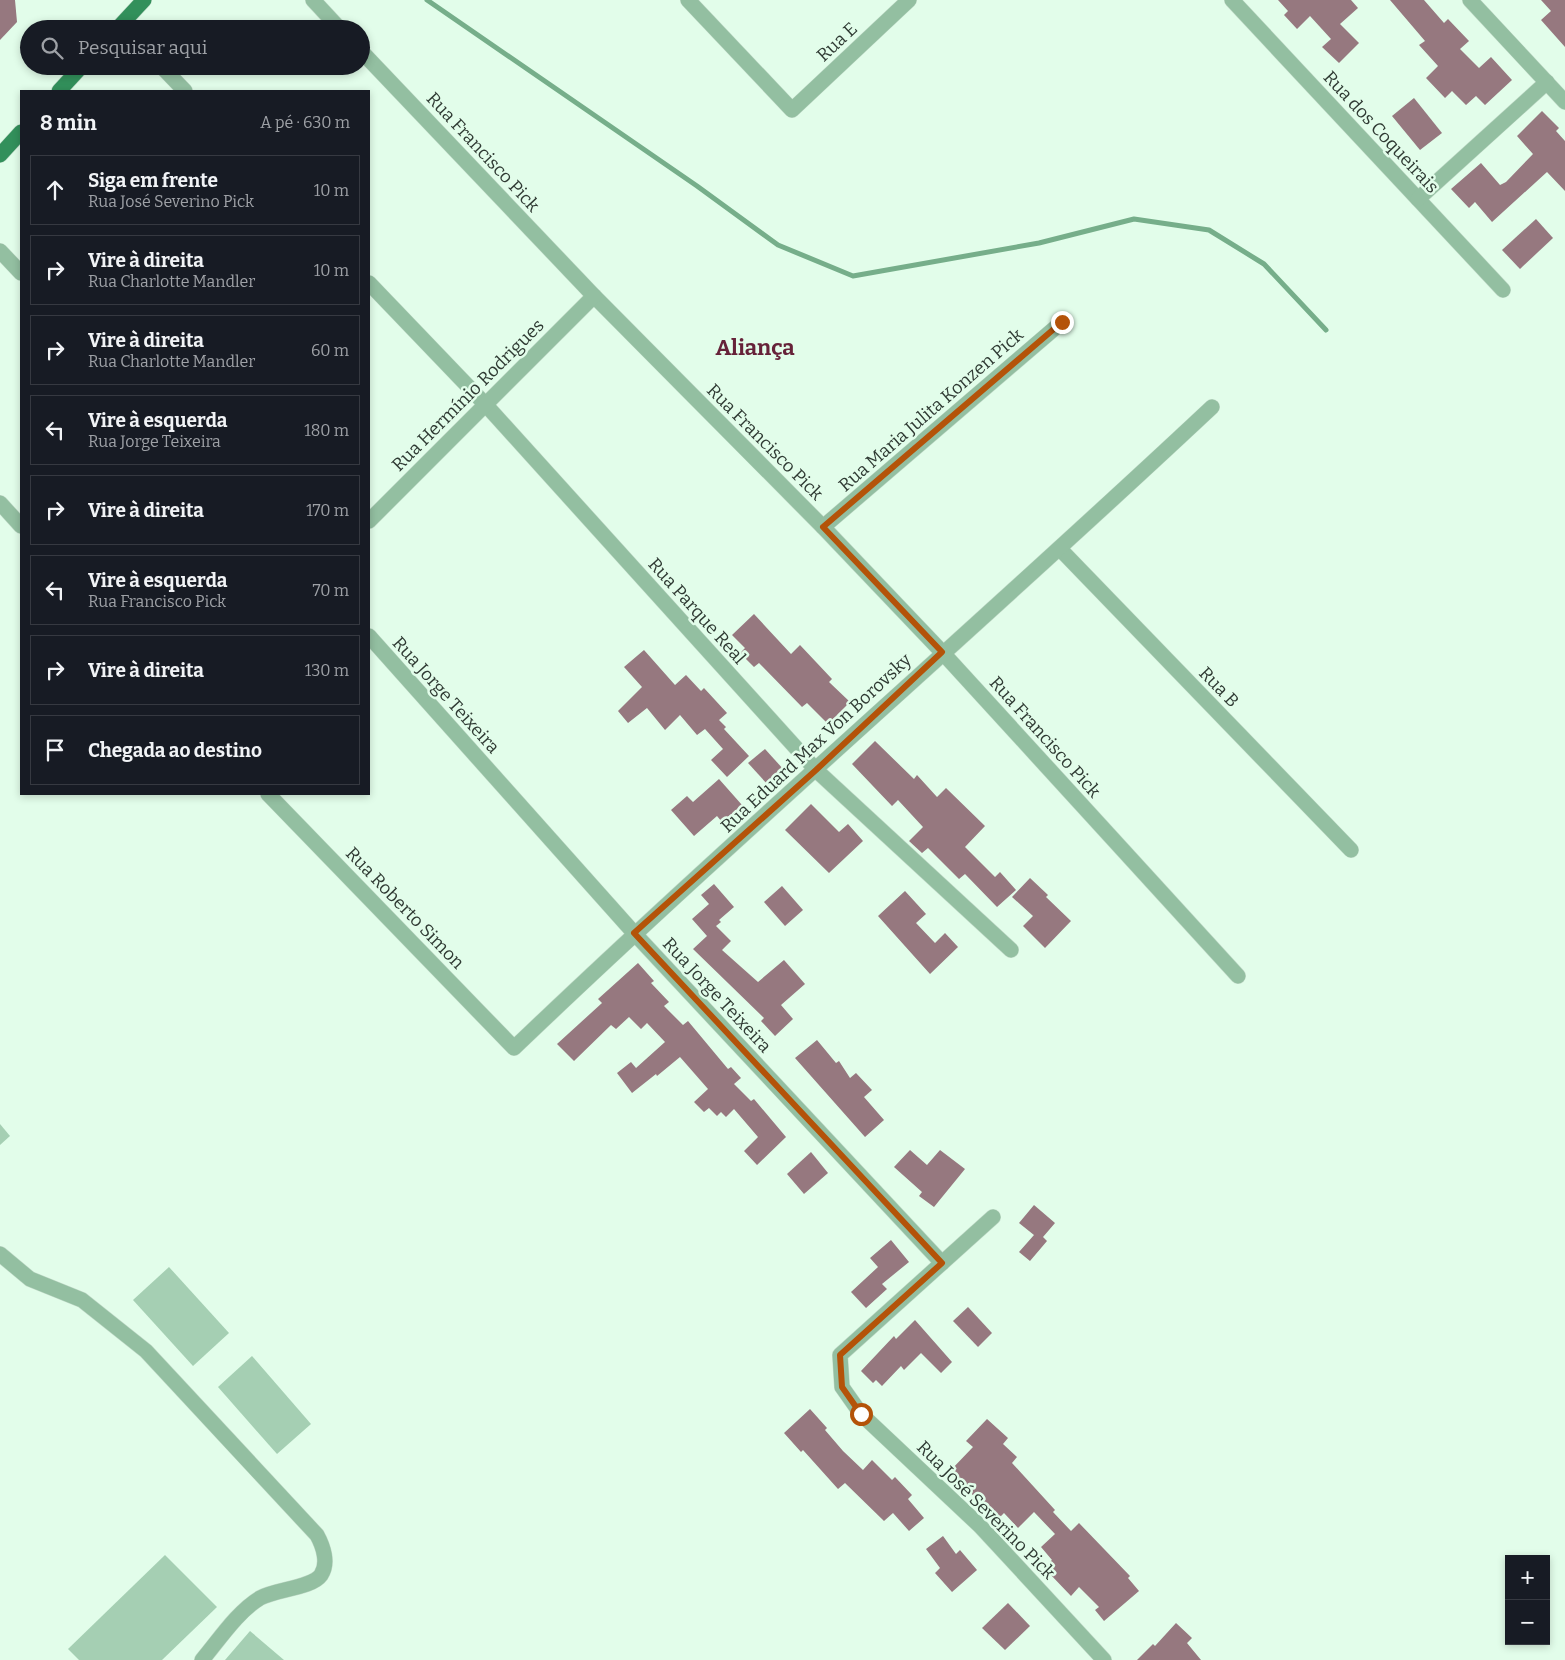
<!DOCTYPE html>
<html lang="pt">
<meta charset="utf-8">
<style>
body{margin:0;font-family:Bitter,serif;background:#242831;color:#f1f3f6}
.controls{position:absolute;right:15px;bottom:15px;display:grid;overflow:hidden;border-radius:0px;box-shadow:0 2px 8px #0003}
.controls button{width:45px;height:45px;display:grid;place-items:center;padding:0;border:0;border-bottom:1px solid #363941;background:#171b24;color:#f1f3f6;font:25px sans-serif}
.stop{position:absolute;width:15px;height:15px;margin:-11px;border:4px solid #b45309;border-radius:50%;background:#fff}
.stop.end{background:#b45309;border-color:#fff;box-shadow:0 1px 5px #0008}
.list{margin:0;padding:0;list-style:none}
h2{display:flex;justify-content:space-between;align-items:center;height:65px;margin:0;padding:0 20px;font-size:21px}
h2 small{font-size:16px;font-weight:400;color:#9ea1a6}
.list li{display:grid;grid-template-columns:32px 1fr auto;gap:15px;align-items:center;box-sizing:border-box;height:70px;margin:0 10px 10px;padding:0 10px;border:1px solid #363941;border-radius:0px}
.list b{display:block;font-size:19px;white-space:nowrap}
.list p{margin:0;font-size:16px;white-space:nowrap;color:#9ea1a6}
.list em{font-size:16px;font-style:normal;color:#9ea1a6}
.icon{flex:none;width:28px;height:28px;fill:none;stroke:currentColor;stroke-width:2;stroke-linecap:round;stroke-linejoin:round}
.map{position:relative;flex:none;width:1565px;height:1660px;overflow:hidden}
.search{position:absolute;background:#171b24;box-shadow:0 2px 8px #0003;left:20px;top:20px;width:350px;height:55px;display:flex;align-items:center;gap:12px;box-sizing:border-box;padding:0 18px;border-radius:28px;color:#9ea1a6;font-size:19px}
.panel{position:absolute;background:#171b24;box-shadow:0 2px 8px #0003;left:20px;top:90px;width:350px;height:705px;border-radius:0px}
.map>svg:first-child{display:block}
.green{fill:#a5cfb3}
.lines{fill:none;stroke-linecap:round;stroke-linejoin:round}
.stream{stroke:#76ae8a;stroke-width:5}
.building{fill:#96787f}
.minor-casing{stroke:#c2dac9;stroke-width:16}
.major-casing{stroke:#c2dac9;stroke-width:16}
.minor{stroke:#93bfa1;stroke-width:15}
.major{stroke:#32905b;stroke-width:15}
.route{stroke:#b45309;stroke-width:6}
.labels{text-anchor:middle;stroke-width:5;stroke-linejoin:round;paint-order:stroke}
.street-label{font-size:18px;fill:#2f3a33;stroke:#e2fdea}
.district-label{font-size:22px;font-weight:bold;fill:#662239;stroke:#e2fdea}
</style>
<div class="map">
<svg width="1565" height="1660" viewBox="0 0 1565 1660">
<rect width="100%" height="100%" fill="#e2fdea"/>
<g class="green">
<path d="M 0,1124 L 10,1136 L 0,1145 Z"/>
<path d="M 169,1267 L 229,1333 L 193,1366 L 133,1300 Z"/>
<path d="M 252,1356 L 311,1424 L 277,1454 L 218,1387 Z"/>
<path d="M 165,1555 L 217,1607 L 162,1660 L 79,1660 L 68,1649 Z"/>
<path d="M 250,1631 L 284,1660 L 225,1660 Z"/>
</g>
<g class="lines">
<path class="stream" d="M 427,0 L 697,186 L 778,245 L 853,276 L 1039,243 L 1134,219 L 1209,230 L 1264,264 L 1326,330"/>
</g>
<g class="building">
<path d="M 0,0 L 15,0 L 17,22 L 0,40 Z"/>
<path d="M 1278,0 L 1351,0 L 1358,8 L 1340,24 L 1359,43 L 1339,63 L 1322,47 L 1331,39 L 1310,16 L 1297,29 L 1284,15 L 1288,11 Z"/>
<path d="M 1390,0 L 1424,0 L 1444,23 L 1448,19 L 1469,41 L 1460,49 L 1479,68 L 1491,57 L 1512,80 L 1485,105 L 1476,96 L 1466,105 L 1452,91 L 1445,98 L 1426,78 L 1438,66 L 1419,45 L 1425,41 Z"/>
<path d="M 1541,0 L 1565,0 L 1565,47 L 1541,20 L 1551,11 Z"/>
<path d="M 1414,98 L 1442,133 L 1420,150 L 1392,116 Z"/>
<path d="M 1542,111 L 1559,128 L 1556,131 L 1565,141 L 1565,191 L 1547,172 L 1492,222 L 1475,202 L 1469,208 L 1451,189 L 1481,163 L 1500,185 L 1506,182 L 1533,154 L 1517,136 Z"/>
<path d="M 1536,219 L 1553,238 L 1520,269 L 1502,250 Z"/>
<path d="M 754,614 L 791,654 L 800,645 L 832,679 L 829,682 L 850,702 L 828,724 L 807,703 L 802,707 L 759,663 L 754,667 L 740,653 L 745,648 L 732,635 Z"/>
<path d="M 644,650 L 675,685 L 686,675 L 701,691 L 704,688 L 727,713 L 719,720 L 726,727 L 724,729 L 749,756 L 727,777 L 711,760 L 723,749 L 705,729 L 697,735 L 680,715 L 665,730 L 647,708 L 628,723 L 618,711 L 642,687 L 624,667 Z"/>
<path d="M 875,741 L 914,779 L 917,775 L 937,797 L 946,788 L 985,826 L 965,847 L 995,877 L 1000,872 L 1016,890 L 997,907 L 965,874 L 959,879 L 928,848 L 922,853 L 909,841 L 923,827 L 898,800 L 892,806 L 852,764 Z"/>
<path d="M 765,749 L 784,770 L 768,785 L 748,763 Z"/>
<path d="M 719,779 L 742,805 L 722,822 L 717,816 L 694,836 L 671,810 L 687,796 L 693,802 Z"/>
<path d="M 811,804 L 839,832 L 848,824 L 863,841 L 829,873 L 785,830 Z"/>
<path d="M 1030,878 L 1048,895 L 1046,897 L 1071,921 L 1045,948 L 1023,926 L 1033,916 L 1012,897 Z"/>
<path d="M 714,884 L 734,907 L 719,920 L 721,922 L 716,926 L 731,941 L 722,950 L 758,982 L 784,960 L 805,984 L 781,1005 L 793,1019 L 775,1036 L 761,1021 L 764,1018 L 693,949 L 707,936 L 692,919 L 709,904 L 701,895 Z"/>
<path d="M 782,886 L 803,910 L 785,926 L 764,902 Z"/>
<path d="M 905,891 L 926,914 L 916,923 L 935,943 L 945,933 L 958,947 L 930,974 L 878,916 Z"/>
<path d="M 638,963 L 654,981 L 651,983 L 669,1002 L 664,1006 L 683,1025 L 688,1021 L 728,1069 L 731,1067 L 741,1078 L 734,1084 L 751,1101 L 754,1099 L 786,1137 L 757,1165 L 744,1151 L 758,1137 L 734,1109 L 726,1117 L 721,1112 L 717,1116 L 709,1108 L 704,1112 L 694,1102 L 708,1089 L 680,1057 L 657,1076 L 656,1074 L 632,1093 L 617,1073 L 631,1062 L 636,1068 L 665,1042 L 647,1023 L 641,1029 L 629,1017 L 616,1029 L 611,1025 L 574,1061 L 557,1044 L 602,1003 L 598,999 Z"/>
<path d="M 817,1040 L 836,1063 L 839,1061 L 850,1078 L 856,1073 L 872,1090 L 864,1097 L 884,1120 L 865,1137 L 795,1058 Z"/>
<path d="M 910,1150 L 927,1165 L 940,1150 L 965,1169 L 934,1207 L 919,1196 L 922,1192 L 894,1167 Z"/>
<path d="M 811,1152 L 828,1173 L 804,1194 L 787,1174 Z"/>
<path d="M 1034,1205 L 1055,1223 L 1043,1237 L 1047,1241 L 1030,1261 L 1019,1252 L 1034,1235 L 1019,1223 Z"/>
<path d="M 891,1240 L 909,1262 L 882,1284 L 887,1289 L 866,1308 L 851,1292 L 878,1267 L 870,1258 Z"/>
<path d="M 968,1307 L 992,1333 L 978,1347 L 953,1321 Z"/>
<path d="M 915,1320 L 952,1362 L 941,1373 L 921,1353 L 904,1370 L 901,1366 L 882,1386 L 876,1380 L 873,1383 L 861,1371 L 894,1336 L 896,1339 Z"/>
<path d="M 810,1409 L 827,1428 L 825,1430 L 843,1451 L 863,1470 L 872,1460 L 892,1480 L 895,1477 L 912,1495 L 908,1499 L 924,1518 L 909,1531 L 893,1513 L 884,1521 L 845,1483 L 838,1489 L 803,1450 L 801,1452 L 784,1433 Z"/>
<path d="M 987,1419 L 1008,1438 L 1003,1444 L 1017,1457 L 1012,1463 L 1055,1510 L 1053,1512 L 1071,1531 L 1079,1523 L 1130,1576 L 1128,1578 L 1139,1591 L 1104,1621 L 1095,1610 L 1099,1607 L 1079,1587 L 1071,1596 L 1049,1573 L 1052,1570 L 1046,1565 L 1052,1560 L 1041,1547 L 1055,1534 L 1034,1512 L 1018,1528 L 1004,1513 L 994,1523 L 976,1505 L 980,1502 L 949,1472 L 973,1447 L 966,1441 Z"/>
<path d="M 943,1536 L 956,1554 L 960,1550 L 977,1570 L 952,1592 L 935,1573 L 940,1568 L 926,1549 Z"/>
<path d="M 1008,1603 L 1030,1626 L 1005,1650 L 982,1628 Z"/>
<path d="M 1176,1623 L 1192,1638 L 1187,1643 L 1201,1660 L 1137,1660 L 1153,1644 L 1155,1646 Z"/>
</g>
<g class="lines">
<defs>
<g id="minor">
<path d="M 313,0 L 340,29"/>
<path d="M 688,0 L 792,110 L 909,0"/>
<path d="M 1232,0 L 1503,290"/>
<path d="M 1470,0 L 1565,102"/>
<path d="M 361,51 L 594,296 L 823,527 L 942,652 L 1238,976"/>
<path d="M 161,66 L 185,91"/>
<path d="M 1418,199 L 1547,82"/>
<path d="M 0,251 L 21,273"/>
<path d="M 369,283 L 485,404 L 816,770 L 1011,950"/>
<path d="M 0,503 L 21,526"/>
<path d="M 369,521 L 594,296"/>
<path d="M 823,527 L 1062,322"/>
<path d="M 1060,549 L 1351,850"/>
<path d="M 369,636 L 634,933 L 942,1263"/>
<path d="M 268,794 L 514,1048 C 742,830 982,623 1212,407"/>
<path d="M 993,1217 L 840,1355 L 842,1387 L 861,1414 L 980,1526 L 1104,1660"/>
<path d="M 0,1254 L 30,1279 L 82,1300 L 146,1351 L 317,1535 C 323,1546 329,1563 321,1575 C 312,1588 276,1589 260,1598 C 237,1612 219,1640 202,1660"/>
</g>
<g id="major">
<path d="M 117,29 L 144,0"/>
<path d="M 59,91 L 82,66"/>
<path d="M 0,155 L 21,132"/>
</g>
</defs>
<use href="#minor" class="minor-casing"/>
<use href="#major" class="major-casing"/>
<use href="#minor" class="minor"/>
<use href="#major" class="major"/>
</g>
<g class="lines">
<path class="route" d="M 861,1414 L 842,1387 L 840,1355 L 942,1263 L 634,933 L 816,770 L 942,652 L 823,527 L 1062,322"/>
</g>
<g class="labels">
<g class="street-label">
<text transform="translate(837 42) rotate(-43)" y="6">Rua E</text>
<text transform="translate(1381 132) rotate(47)" y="6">Rua dos Coqueirais</text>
<text transform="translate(483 152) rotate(47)" y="6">Rua Francisco Pick</text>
<text transform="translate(468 395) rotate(-45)" y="6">Rua Hermínio Rodrigues</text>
<text transform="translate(931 410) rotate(-41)" y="6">Rua Maria Julita Konzen Pick</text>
<text transform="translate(765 442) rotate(45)" y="6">Rua Francisco Pick</text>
<text transform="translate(697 611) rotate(48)" y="6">Rua Parque Real</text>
<text transform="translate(1219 687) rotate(46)" y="6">Rua B</text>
<text transform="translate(446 695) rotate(48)" y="6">Rua Jorge Teixeira</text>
<text transform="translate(1045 737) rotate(48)" y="6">Rua Francisco Pick</text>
<text transform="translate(816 743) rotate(-43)" y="6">Rua Eduard Max Von Borovsky</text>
<text transform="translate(405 908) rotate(46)" y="6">Rua Roberto Simon</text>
<text transform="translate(717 995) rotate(47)" y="6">Rua Jorge Teixeira</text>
<text transform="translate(986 1510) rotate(45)" y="6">Rua José Severino Pick</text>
</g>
<g class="district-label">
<text x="755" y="355">Aliança</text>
</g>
</g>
</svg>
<div class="controls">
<button>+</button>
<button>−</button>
</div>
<div class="stop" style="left:861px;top:1414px"></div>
<div class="stop end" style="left:1062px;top:322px"></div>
<div class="search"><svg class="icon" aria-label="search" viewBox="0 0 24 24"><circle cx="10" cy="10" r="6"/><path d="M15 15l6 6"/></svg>Pesquisar aqui</div>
<section class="panel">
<h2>8 min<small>A pé · 630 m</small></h2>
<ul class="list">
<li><svg class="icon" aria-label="ahead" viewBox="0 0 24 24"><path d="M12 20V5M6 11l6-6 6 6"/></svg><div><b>Siga em frente</b><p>Rua José Severino Pick</p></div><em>10 m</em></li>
<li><svg class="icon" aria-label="right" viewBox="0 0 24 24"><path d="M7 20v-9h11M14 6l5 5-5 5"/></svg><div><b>Vire à direita</b><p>Rua Charlotte Mandler</p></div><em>10 m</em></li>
<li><svg class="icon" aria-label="right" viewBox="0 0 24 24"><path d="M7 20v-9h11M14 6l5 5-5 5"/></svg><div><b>Vire à direita</b><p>Rua Charlotte Mandler</p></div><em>60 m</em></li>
<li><svg class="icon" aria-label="left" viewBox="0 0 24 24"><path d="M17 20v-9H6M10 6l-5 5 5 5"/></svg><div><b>Vire à esquerda</b><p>Rua Jorge Teixeira</p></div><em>180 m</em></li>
<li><svg class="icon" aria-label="right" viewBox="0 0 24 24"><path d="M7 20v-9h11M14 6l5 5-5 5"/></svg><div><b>Vire à direita</b></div><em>170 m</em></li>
<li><svg class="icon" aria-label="left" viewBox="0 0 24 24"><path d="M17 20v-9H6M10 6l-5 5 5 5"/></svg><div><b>Vire à esquerda</b><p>Rua Francisco Pick</p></div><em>70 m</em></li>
<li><svg class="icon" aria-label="right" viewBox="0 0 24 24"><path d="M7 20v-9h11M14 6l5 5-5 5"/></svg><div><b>Vire à direita</b></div><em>130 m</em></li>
<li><svg class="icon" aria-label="arrive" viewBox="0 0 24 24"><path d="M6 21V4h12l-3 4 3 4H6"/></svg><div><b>Chegada ao destino</b></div></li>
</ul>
</section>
</div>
